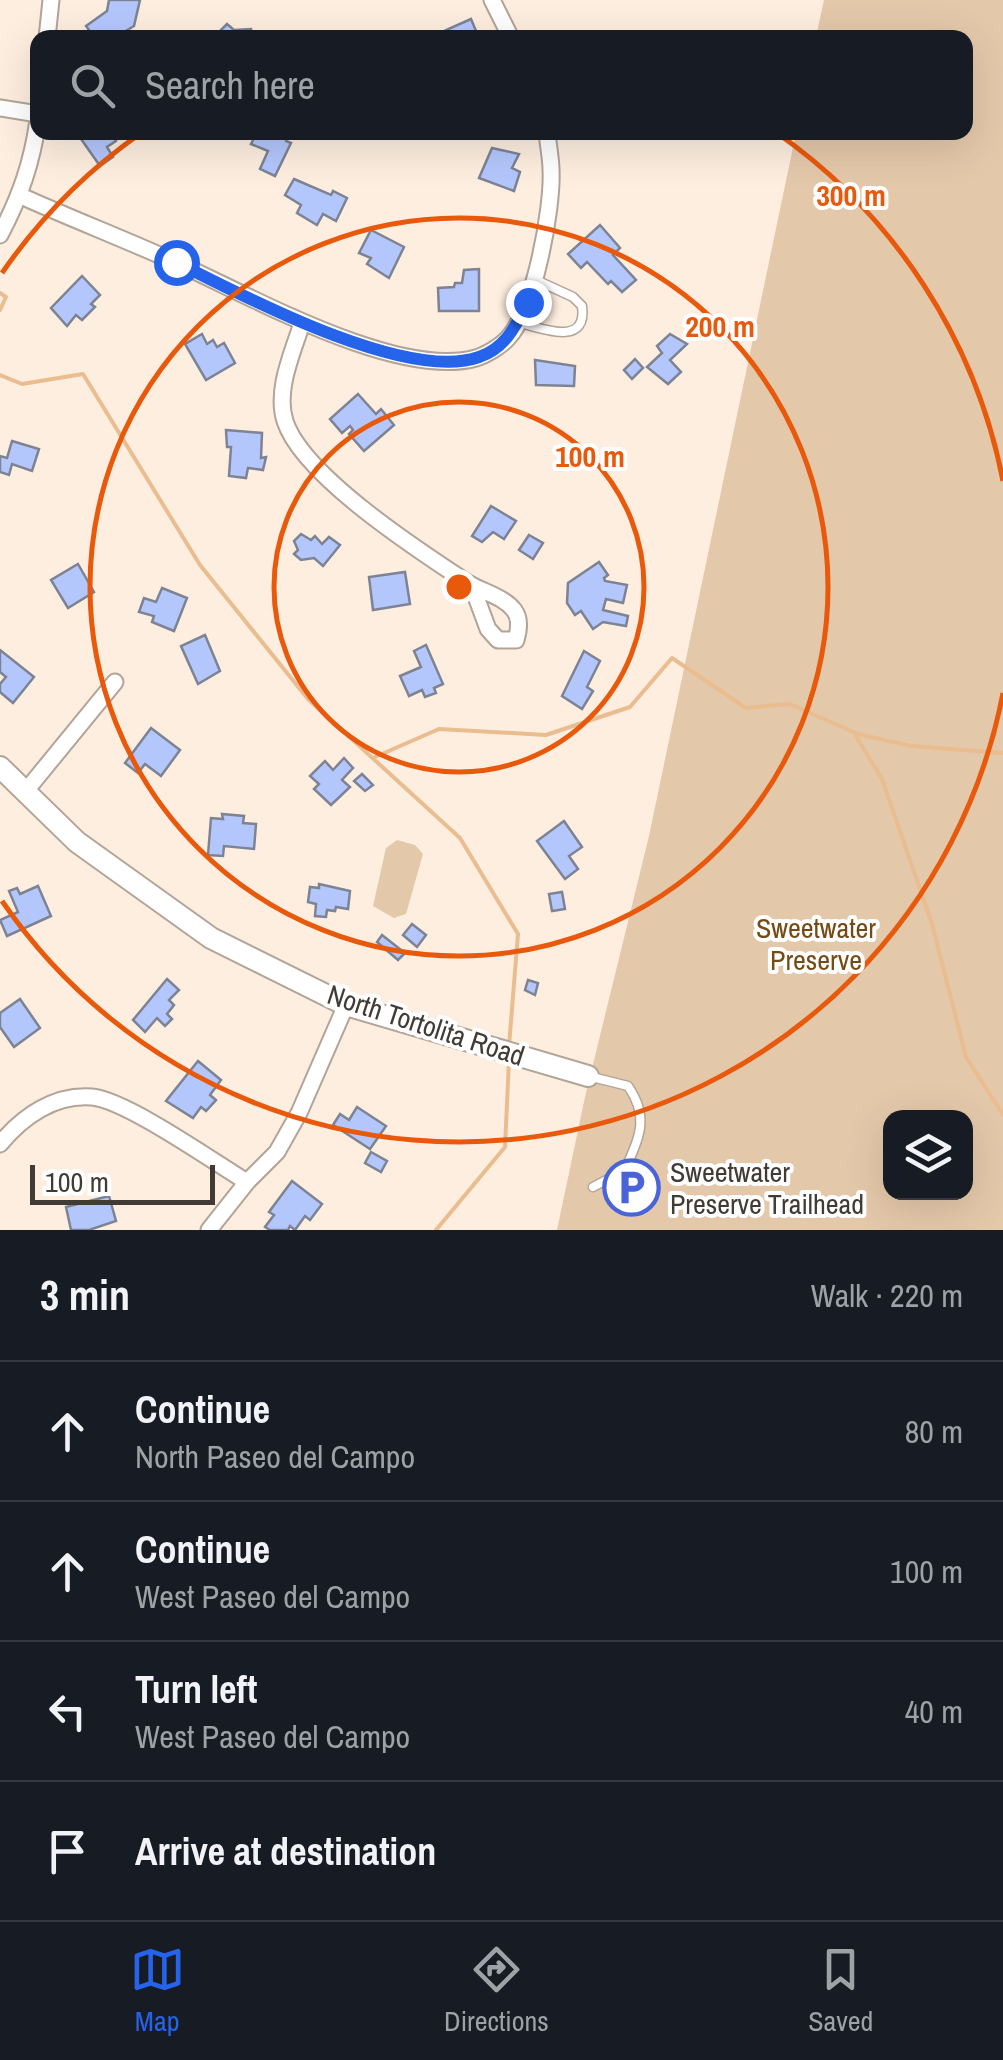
<!DOCTYPE html>
<meta charset="utf-8">
<style>
body{margin:0;font-family:"Archivo Narrow",sans-serif;background:#242831;color:#f1f3f6}
.controls{position:absolute;right:30px;bottom:30px;display:grid;overflow:hidden;border-radius:20px;box-shadow:0 10px 40px #0002}
.controls button{width:90px;height:90px;display:grid;place-items:center;padding:0;border:0;border-bottom:2px solid #363941;background:#171b24;color:#f1f3f6;font:50px sans-serif}
.scale{position:absolute;left:30px;bottom:25px;width:185px;box-sizing:border-box;padding-left:10px;border:5px solid #403b35;border-top:0;font-size:28px;line-height:35px;white-space:nowrap;color:#403b35;-webkit-text-stroke:8px #fefefe;paint-order:stroke}
.stop{position:absolute;width:30px;height:30px;margin:-22px;border:8px solid #2563eb;border-radius:50%;background:#fff}
.stop.end{background:#2563eb;border-color:#fff;box-shadow:0 2px 10px #0008}
.list{margin:0;padding:0;list-style:none}
h2{display:flex;justify-content:space-between;align-items:center;height:130px;margin:0;padding:0 40px;font-size:42px}
h2 small{font-size:32px;font-weight:400;color:#9ea1a6}
.list li{display:grid;grid-template-columns:65px 1fr auto;gap:30px;align-items:center;box-sizing:border-box;height:140px;padding:0 40px;border-top:2px solid #363941}
.list b{display:block;font-size:38px;white-space:nowrap}
.list p{margin:0;font-size:32px;white-space:nowrap;color:#9ea1a6}
.list em{font-size:32px;font-style:normal;color:#9ea1a6}
.icon{flex:none;width:55px;height:55px;fill:none;stroke:currentColor;stroke-width:2;stroke-linecap:round;stroke-linejoin:round}
.map{position:relative;flex:none;width:1003px;height:1230px;overflow:hidden}
.search{position:absolute;background:#171b24;box-shadow:0 10px 40px #0002;left:30px;right:30px;top:30px;height:110px;display:flex;align-items:center;gap:25px;box-sizing:border-box;padding:0 35px;border-radius:20px;color:#9ea1a6;font-size:38px}
.sheet{height:690px;background:#171b24}
nav{display:flex;justify-content:space-around;align-items:center;box-sizing:border-box;height:140px;border-top:2px solid #363941;background:#171b24;font-size:28px;color:#9ea1a6}
nav a{display:grid;justify-items:center;gap:5px}
nav .on{color:#2563eb}
.map>svg:first-child{display:block}
.green{fill:#e4c8aa;fill-rule:evenodd}
.lines{fill:none;stroke-linecap:round;stroke-linejoin:round}
.stream{stroke:#e9bd8f;stroke-width:4}
.building{fill:#b4c7fd;stroke:#7d8393;stroke-width:2.5}
.lane-casing{stroke:#b2a497;stroke-width:11}
.street-casing{stroke:#b2a497;stroke-width:19}
.secondary-casing{stroke:#b2a497;stroke-width:24}
.lane{stroke:#fff;stroke-width:8}
.street{stroke:#fff;stroke-width:15}
.secondary{stroke:#fff;stroke-width:20}
.route{stroke:#2563eb;stroke-width:12}
.ring{fill:none;stroke:#e8590c;stroke-width:5}
.labels{text-anchor:middle;stroke-width:8;stroke-linejoin:round;paint-order:stroke}
.park-label{font-size:28px;fill:#744a15;stroke:#fefefe}
.street-label{font-size:28px;fill:#403b35;stroke:#fefefe}
.poi-label{font-size:28px;fill:#403b35;stroke:#fefefe;text-anchor:start}
.centre{fill:#e8590c;stroke:#fefefe;stroke-width:5}
.ring-label{font-size:30px;text-anchor:middle;font-weight:bold;fill:#e8590c;stroke:#fefefe;stroke-width:8;stroke-linejoin:round;paint-order:stroke}
</style>
<div class="map">
<svg width="1003" height="1230" viewBox="0 0 1003 1230">
<rect width="100%" height="100%" fill="#fdeedf"/>
<g class="green">
<path d="M 824,0 L 1003,0 L 1003,1230 L 557,1230 L 585,1097 L 649,836 L 796,133 L 966,132 L 966,38 L 816,37 ZM 890,1118 L 966,1118 L 966,1192 L 890,1192 Z"/>
<path d="M 397,840 L 415,845 L 423,854 L 406,914 L 394,918 L 373,906 L 386,848 Z"/>
</g>
<g class="lines">
<g class="stream">
<path d="M 0,293 L 6,297 L 0,310"/>
<path d="M 0,375 L 22,384 L 83,374 L 200,565 L 308,699 L 460,838 L 518,934 L 509,1046"/>
<path d="M 856,736 L 882,779 L 932,924 L 966,1057 L 1003,1115"/>
<path d="M 375,757 L 439,729 L 546,735 L 630,707 L 672,658 L 746,708 L 790,704 L 858,734 L 911,746 L 1003,753"/>
<path d="M 436,1230 L 505,1147 L 509,1060"/>
</g>
</g>
<g class="building">
<path d="M 109,0 L 140,0 L 134,26 L 114,38 L 95,38 L 86,26 L 107,11 Z"/>
<path d="M 471,19 L 479,38 L 450,38 L 446,30 Z"/>
<path d="M 227,24 L 234,30 L 251,29 L 251,38 L 213,38 Z"/>
<path d="M 68,132 L 110,132 L 116,141 L 107,147 L 113,157 L 100,166 L 79,136 L 68,136 Z"/>
<path d="M 257,132 L 290,132 L 286,141 L 291,143 L 275,176 L 260,169 L 268,151 L 251,144 Z"/>
<path d="M 492,148 L 519,154 L 512,168 L 520,172 L 514,191 L 479,178 Z"/>
<path d="M 294,179 L 331,195 L 333,191 L 347,198 L 336,221 L 323,214 L 317,225 L 297,213 L 301,205 L 285,195 Z"/>
<path d="M 600,225 L 620,248 L 613,255 L 636,280 L 622,292 L 611,281 L 608,284 L 587,262 L 581,268 L 568,254 Z"/>
<path d="M 371,230 L 404,247 L 389,278 L 367,264 L 371,258 L 359,253 Z"/>
<path d="M 479,269 L 479,311 L 439,311 L 438,288 L 454,287 L 455,283 L 462,283 L 464,270 Z"/>
<path d="M 82,276 L 100,295 L 91,304 L 95,307 L 82,320 L 76,315 L 67,326 L 51,308 Z"/>
<path d="M 202,334 L 207,344 L 213,340 L 217,347 L 224,343 L 235,363 L 206,380 L 185,344 Z"/>
<path d="M 670,334 L 687,344 L 670,360 L 681,372 L 668,384 L 647,367 L 662,353 L 657,346 Z"/>
<path d="M 635,359 L 643,368 L 632,379 L 624,370 Z"/>
<path d="M 535,360 L 575,366 L 574,386 L 536,385 Z"/>
<path d="M 358,394 L 376,414 L 381,409 L 394,425 L 364,451 L 349,434 L 353,430 L 350,426 L 342,433 L 330,419 Z"/>
<path d="M 226,430 L 262,433 L 261,458 L 266,457 L 263,470 L 248,468 L 246,478 L 229,476 L 231,447 L 227,447 Z"/>
<path d="M 12,441 L 39,449 L 32,471 L 12,464 L 9,475 L 0,472 L 0,456 L 7,458 Z"/>
<path d="M 491,506 L 516,521 L 504,539 L 493,532 L 482,542 L 472,536 Z"/>
<path d="M 301,534 L 311,540 L 315,536 L 322,544 L 329,537 L 340,545 L 323,566 L 314,558 L 301,560 L 294,554 L 298,550 L 294,541 Z"/>
<path d="M 529,535 L 543,543 L 533,559 L 519,550 Z"/>
<path d="M 599,562 L 608,575 L 604,578 L 605,581 L 627,585 L 623,603 L 606,599 L 603,610 L 628,616 L 626,626 L 603,622 L 593,629 L 581,611 L 575,615 L 567,603 L 568,583 Z"/>
<path d="M 78,564 L 94,592 L 68,608 L 51,580 Z"/>
<path d="M 405,572 L 410,604 L 373,610 L 369,577 Z"/>
<path d="M 162,588 L 187,598 L 174,631 L 152,622 L 154,616 L 139,612 L 144,598 L 156,602 Z"/>
<path d="M 205,635 L 220,671 L 198,684 L 181,646 Z"/>
<path d="M 426,645 L 443,684 L 434,688 L 436,693 L 425,697 L 422,690 L 409,696 L 400,676 L 421,667 L 414,651 Z"/>
<path d="M 0,650 L 34,677 L 13,703 L 0,692 L 0,684 L 6,677 L 0,672 Z"/>
<path d="M 584,651 L 600,661 L 587,687 L 593,691 L 582,709 L 562,696 Z"/>
<path d="M 151,728 L 180,750 L 161,776 L 145,764 L 138,773 L 125,763 Z"/>
<path d="M 344,758 L 353,768 L 342,780 L 350,787 L 331,805 L 314,789 L 319,784 L 310,776 L 325,761 L 333,770 Z"/>
<path d="M 362,774 L 373,785 L 365,791 L 354,781 Z"/>
<path d="M 222,814 L 244,816 L 243,823 L 256,824 L 254,849 L 224,846 L 223,856 L 208,855 L 211,818 L 223,819 Z"/>
<path d="M 564,821 L 582,847 L 569,856 L 578,869 L 565,879 L 537,841 Z"/>
<path d="M 319,884 L 350,891 L 348,909 L 336,907 L 335,911 L 327,910 L 326,917 L 315,916 L 316,904 L 308,902 L 310,887 L 319,888 Z"/>
<path d="M 38,886 L 51,916 L 7,936 L 0,920 L 18,912 L 9,891 L 17,888 L 20,894 Z"/>
<path d="M 562,892 L 565,909 L 552,911 L 549,894 Z"/>
<path d="M 412,924 L 426,935 L 417,947 L 403,935 Z"/>
<path d="M 382,935 L 405,953 L 398,960 L 377,942 Z"/>
<path d="M 167,979 L 179,990 L 169,1000 L 174,1005 L 167,1014 L 172,1019 L 165,1026 L 157,1018 L 145,1032 L 133,1020 Z"/>
<path d="M 528,980 L 538,983 L 535,995 L 525,990 Z"/>
<path d="M 20,999 L 40,1028 L 14,1047 L 0,1027 L 0,1013 Z"/>
<path d="M 198,1061 L 221,1080 L 210,1095 L 216,1100 L 206,1111 L 201,1107 L 193,1118 L 166,1101 Z"/>
<path d="M 357,1107 L 386,1126 L 370,1149 L 333,1125 L 340,1114 L 349,1120 Z"/>
<path d="M 371,1152 L 387,1161 L 381,1172 L 365,1163 Z"/>
<path d="M 292,1181 L 322,1204 L 310,1220 L 305,1216 L 295,1230 L 290,1226 L 288,1230 L 270,1230 L 265,1227 L 274,1215 L 269,1212 Z"/>
<path d="M 109,1196 L 116,1221 L 89,1230 L 71,1230 L 66,1207 Z"/>
</g>
<g class="lines">
<defs>
<g id="lane">
<path d="M 517,322 C 540,328 588,348 582,306 L 573,297 L 536,280"/>
<path d="M 588,1076 L 628,1086 C 650,1118 639,1137 625,1170 L 593,1187"/>
</g>
<g id="street">
<path d="M 492,0 L 511,38"/>
<path d="M 47,38 L 51,0"/>
<path d="M 0,108 L 38,114"/>
<path d="M 21,196 C 72,219 124,239 175,262 C 249,295 397,380 476,358 C 486,355 501,346 508,338 C 534,311 553,208 551,170 C 551,158 548,145 547,132"/>
<path d="M 0,235 C 20,197 32,163 38,120"/>
<path d="M 302,323 C 293,352 275,390 285,421 C 302,475 419,551 468,583 C 482,592 503,596 514,610 C 521,619 519,630 516,640 L 498,640 L 488,629 L 472,586"/>
<path d="M 25,792 L 115,682"/>
<path d="M 0,1144 C 23,1116 55,1094 92,1097 C 126,1100 214,1162 247,1182"/>
<path d="M 209,1230 L 247,1182 L 277,1152 L 299,1113 L 346,1005"/>
</g>
<path id="secondary" d="M 0,767 L 77,842 L 211,938 L 346,1005 L 588,1076"/>
</defs>
<use href="#lane" class="lane-casing"/>
<use href="#street" class="street-casing"/>
<use href="#secondary" class="secondary-casing"/>
<use href="#lane" class="lane"/>
<use href="#street" class="street"/>
<use href="#secondary" class="secondary"/>
</g>
<g class="lines">
<path class="route" d="M 176,262 C 243,296 407,383 479,357 C 506,348 516,325 528,302"/>
</g>
<g class="ring">
<circle cx="459" cy="587" r="185"/>
<circle cx="459" cy="587" r="369"/>
<path d="M1003 693A554 554 0 0 1 2 901M2 273A554 554 0 0 1 141 133M391 37A554 554 0 0 1 527 37M777 133A554 554 0 0 1 1003 481"/>
</g>
<defs>
<symbol id="parking-ring" viewBox="-11 -11 22 22"><circle r="9.5" fill="#fefefe" stroke="#4864d8" stroke-width="1.5"/><path d="M-3.5-5.5H1a3.5 3.5 0 0 1 0 7H-1V5.5H-3.5ZM-1-3.4V-.6H.8a1.4 1.4 0 0 0 0-2.8Z" fill="#4864d8"/></symbol>
</defs>
<g fill-rule="evenodd">
<use href="#parking-ring" x="600" y="1156" width="63" height="63"/>
</g>
<g class="labels">
<g class="park-label">
<text x="816" y="938">Sweetwater<tspan x="816" dy="32">Preserve</tspan></text>
</g>
<g class="street-label">
<text transform="translate(426 1025) rotate(18)" y="10">North Tortolita Road</text>
</g>
<g class="poi-label">
<text x="670" y="1182">Sweetwater<tspan x="670" dy="32">Preserve Trailhead</tspan></text>
</g>
</g>
<circle cx="459" cy="587" r="15" class="centre"/>
<g class="ring-label">
<text x="851" y="206">300 m</text>
<text x="720" y="337">200 m</text>
<text x="590" y="467">100 m</text>
</g>
</svg>
<div class="controls">
<button><svg class="icon" aria-label="layers" viewBox="0 0 24 24"><path d="M12 4l9 5-9 5-9-5zM3 14l9 5 9-5"/></svg></button>
</div>
<div class="scale">100 m</div>
<div class="stop" style="left:176px;top:262px"></div>
<div class="stop end" style="left:528px;top:302px"></div>
<div class="search"><svg class="icon" aria-label="search" viewBox="0 0 24 24"><circle cx="10" cy="10" r="6"/><path d="M15 15l6 6"/></svg>Search here</div>
</div>
<section class="sheet">
<h2>3 min<small>Walk · 220 m</small></h2>
<ul class="list">
<li><svg class="icon" aria-label="ahead" viewBox="0 0 24 24"><path d="M12 20V5M6 11l6-6 6 6"/></svg><div><b>Continue</b><p>North Paseo del Campo</p></div><em>80 m</em></li>
<li><svg class="icon" aria-label="ahead" viewBox="0 0 24 24"><path d="M12 20V5M6 11l6-6 6 6"/></svg><div><b>Continue</b><p>West Paseo del Campo</p></div><em>100 m</em></li>
<li><svg class="icon" aria-label="left" viewBox="0 0 24 24"><path d="M17 20v-9H6M10 6l-5 5 5 5"/></svg><div><b>Turn left</b><p>West Paseo del Campo</p></div><em>40 m</em></li>
<li><svg class="icon" aria-label="arrive" viewBox="0 0 24 24"><path d="M6 21V4h12l-3 4 3 4H6"/></svg><div><b>Arrive at destination</b></div></li>
</ul>
</section>
<nav>
<a class="on"><svg class="icon" aria-label="map" viewBox="0 0 24 24"><path d="M3 6l6-2 6 2 6-2v14l-6 2-6-2-6 2zM9 4v14M15 6v14"/></svg>Map</a>
<a><svg class="icon" aria-label="directions" viewBox="0 0 24 24"><path d="M12 3l9 9-9 9-9-9zM9 14v-3h6M13 9l2 2-2 2"/></svg>Directions</a>
<a><svg class="icon" aria-label="saved" viewBox="0 0 24 24"><path d="M7 4h10v16l-5-4-5 4z"/></svg>Saved</a>
</nav>
